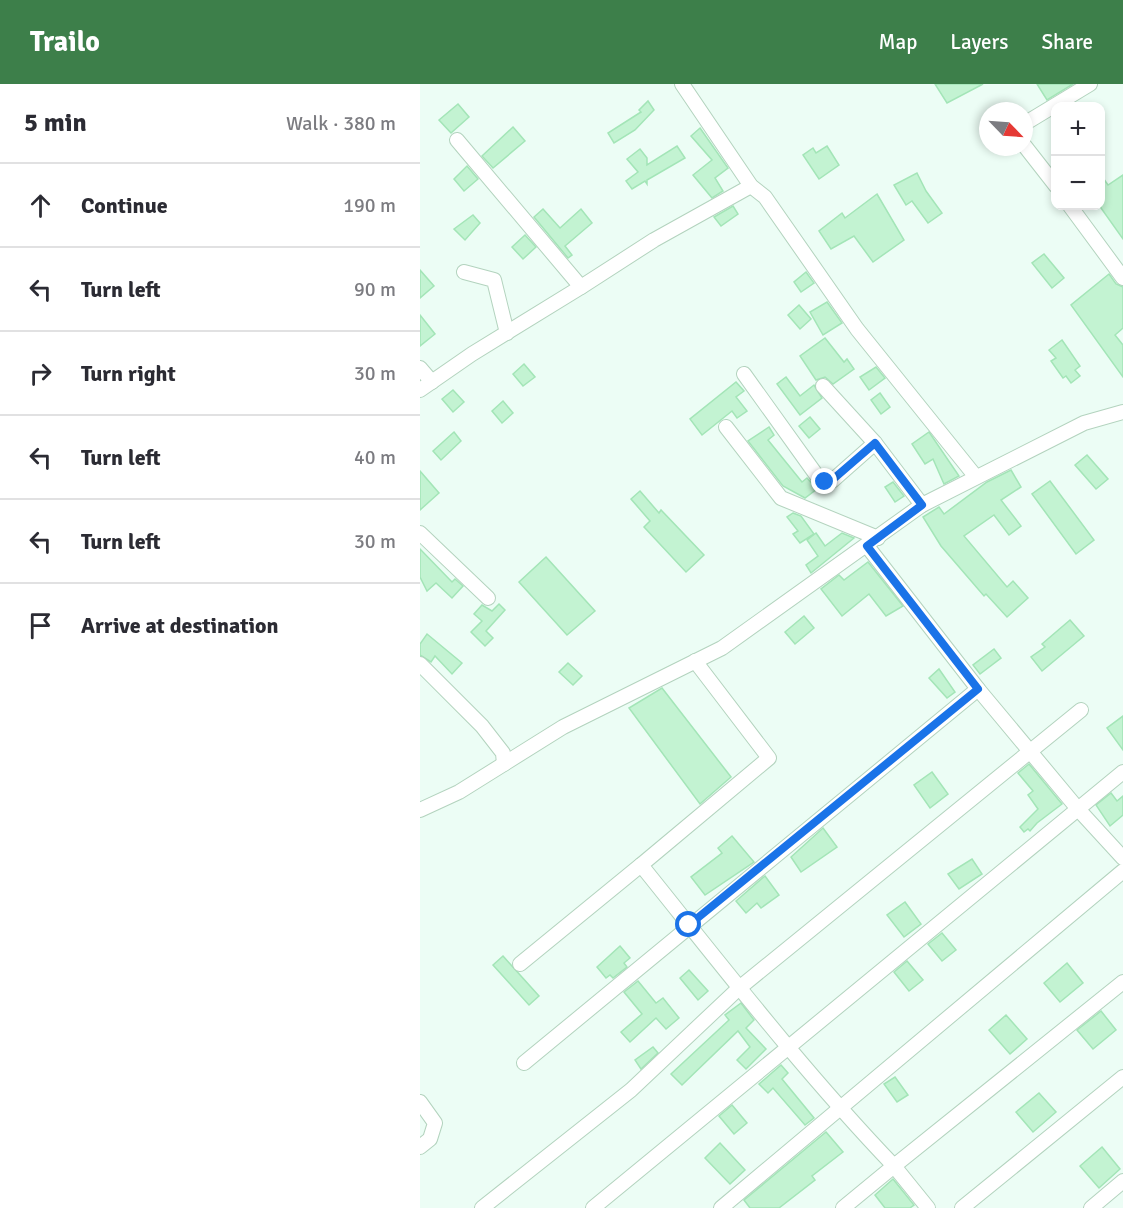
<!DOCTYPE html>
<meta charset="utf-8">
<style>
body{margin:0;font-family:Signika,sans-serif;background:#f7f7f7;color:#2b2b33}
.controls{position:absolute;right:18px;top:18px;display:grid;overflow:hidden;border-radius:12px;box-shadow:0 3px 9px #0003}
.controls button{width:54px;height:54px;display:grid;place-items:center;padding:0;border:0;border-bottom:2px solid #e1e1e2;background:#fff;color:#2b2b33;font:30px sans-serif}
.compass{position:absolute;left:559px;top:18px;width:54px;height:54px;border-radius:50%;background:#fff;box-shadow:0 3px 9px #0003;rotate:115deg}
.stop{position:absolute;width:18px;height:18px;margin:-14px;border:4px solid #1a73e8;border-radius:50%;background:#fff}
.stop.end{background:#1a73e8;border-color:#fff;box-shadow:0 2px 6px #0008}
.list{margin:0;padding:0;list-style:none}
h2{display:flex;justify-content:space-between;align-items:center;height:78px;margin:0;padding:0 24px;font-size:26px}
h2 small{font-size:20px;font-weight:400;color:#7c7c81}
.list li{display:grid;grid-template-columns:39px 1fr auto;gap:18px;align-items:center;box-sizing:border-box;height:84px;padding:0 24px;border-top:2px solid #e1e1e2}
.list b{display:block;font-size:22px;white-space:nowrap}
.list em{font-size:20px;font-style:normal;color:#7c7c81}
.icon{flex:none;width:33px;height:33px;fill:none;stroke:currentColor;stroke-width:2;stroke-linecap:round;stroke-linejoin:round}
.map{position:relative;flex:none;width:703px;height:1124px;overflow:hidden}
header{display:flex;align-items:center;gap:36px;box-sizing:border-box;height:84px;padding:0 30px;background:#3d7f4a;color:#fff}
header strong{font-size:28px}
nav{display:flex;gap:33px;margin-inline-start:auto;font-size:21px}
main{display:flex}
aside{flex:1;background:#fff}
.map>svg:first-child{display:block}
.building{fill:#c3f3d2;stroke:#a3e5b7;stroke-width:1.5}
.lines{fill:none;stroke-linecap:round;stroke-linejoin:round}
.street-casing{stroke:#b3d3be;stroke-width:16}
.street{stroke:#fff;stroke-width:14}
.route{stroke:#1a73e8;stroke-width:8}
</style>
<header>
<strong>Trailo</strong>
<nav><a>Map</a><a>Layers</a><a>Share</a></nav>
</header>
<main>
<aside>
<h2>5 min<small>Walk · 380 m</small></h2>
<ul class="list">
<li><svg class="icon" aria-label="ahead" viewBox="0 0 24 24"><path d="M12 20V5M6 11l6-6 6 6"/></svg><div><b>Continue</b></div><em>190 m</em></li>
<li><svg class="icon" aria-label="left" viewBox="0 0 24 24"><path d="M17 20v-9H6M10 6l-5 5 5 5"/></svg><div><b>Turn left</b></div><em>90 m</em></li>
<li><svg class="icon" aria-label="right" viewBox="0 0 24 24"><path d="M7 20v-9h11M14 6l5 5-5 5"/></svg><div><b>Turn right</b></div><em>30 m</em></li>
<li><svg class="icon" aria-label="left" viewBox="0 0 24 24"><path d="M17 20v-9H6M10 6l-5 5 5 5"/></svg><div><b>Turn left</b></div><em>40 m</em></li>
<li><svg class="icon" aria-label="left" viewBox="0 0 24 24"><path d="M17 20v-9H6M10 6l-5 5 5 5"/></svg><div><b>Turn left</b></div><em>30 m</em></li>
<li><svg class="icon" aria-label="arrive" viewBox="0 0 24 24"><path d="M6 21V4h12l-3 4 3 4H6"/></svg><div><b>Arrive at destination</b></div></li>
</ul>
</aside>
<div class="map">
<svg width="703" height="1124" viewBox="0 0 703 1124">
<rect width="100%" height="100%" fill="#ecfdf5"/>
<g class="building">
<path d="M 515,0 L 563,0 L 527,19 Z"/>
<path d="M 617,0 L 653,0 L 627,16 Z"/>
<path d="M 228,17 L 234,26 L 215,46 L 194,59 L 188,49 L 221,28 L 219,26 Z"/>
<path d="M 38,20 L 49,33 L 31,49 L 19,36 Z"/>
<path d="M 93,43 L 105,57 L 73,84 L 62,72 Z"/>
<path d="M 280,44 L 308,84 L 295,94 L 303,107 L 292,114 L 273,91 L 292,76 L 271,52 Z"/>
<path d="M 257,62 L 265,74 L 227,96 L 227,100 L 225,97 L 212,105 L 206,97 L 218,88 L 207,75 L 220,65 L 227,74 L 227,81 Z"/>
<path d="M 407,62 L 419,81 L 399,95 L 383,71 L 393,64 L 396,69 Z"/>
<path d="M 47,82 L 58,95 L 44,107 L 34,95 Z"/>
<path d="M 497,89 L 506,107 L 522,129 L 508,139 L 492,117 L 486,121 L 474,101 Z"/>
<path d="M 681,91 L 688,101 L 703,91 L 703,155 L 681,124 Z"/>
<path d="M 457,110 L 484,156 L 453,178 L 434,152 L 411,165 L 399,147 L 422,129 L 425,134 Z"/>
<path d="M 313,122 L 318,130 L 301,142 L 294,133 Z"/>
<path d="M 123,125 L 140,144 L 161,125 L 172,139 L 145,162 L 152,171 L 148,174 L 114,133 Z"/>
<path d="M 53,131 L 60,139 L 45,156 L 34,145 Z"/>
<path d="M 105,151 L 116,163 L 103,175 L 92,163 Z"/>
<path d="M 624,170 L 644,194 L 632,204 L 612,179 Z"/>
<path d="M 0,186 L 14,202 L 0,214 Z"/>
<path d="M 386,188 L 394,199 L 381,208 L 374,198 Z"/>
<path d="M 689,190 L 696,200 L 703,203 L 703,244 L 695,251 L 703,261 L 703,293 L 651,221 Z"/>
<path d="M 407,218 L 422,239 L 403,251 L 390,228 Z"/>
<path d="M 379,221 L 391,235 L 380,245 L 368,231 Z"/>
<path d="M 0,231 L 15,250 L 0,262 Z"/>
<path d="M 405,254 L 424,278 L 427,275 L 434,285 L 413,300 L 405,293 L 396,296 L 380,272 Z"/>
<path d="M 642,256 L 660,282 L 655,286 L 660,292 L 651,299 L 646,292 L 643,294 L 631,277 L 636,274 L 629,266 Z"/>
<path d="M 104,280 L 115,293 L 103,302 L 93,290 Z"/>
<path d="M 456,283 L 465,294 L 449,306 L 440,293 Z"/>
<path d="M 366,293 L 380,312 L 394,301 L 402,314 L 380,331 L 357,300 Z"/>
<path d="M 316,298 L 324,307 L 316,313 L 327,327 L 317,334 L 312,327 L 282,351 L 270,335 Z"/>
<path d="M 33,306 L 44,318 L 33,328 L 22,315 Z"/>
<path d="M 460,309 L 470,323 L 461,330 L 451,316 Z"/>
<path d="M 83,317 L 93,329 L 82,339 L 72,327 Z"/>
<path d="M 390,333 L 400,345 L 389,354 L 379,342 Z"/>
<path d="M 349,343 L 354,351 L 348,356 L 382,398 L 387,394 L 397,405 L 385,414 L 363,402 L 328,357 Z"/>
<path d="M 34,348 L 41,357 L 21,376 L 13,367 Z"/>
<path d="M 509,348 L 539,392 L 524,400 L 513,375 L 505,380 L 492,360 Z"/>
<path d="M 667,371 L 688,395 L 676,405 L 655,381 Z"/>
<path d="M 591,386 L 601,403 L 581,416 L 601,442 L 589,451 L 574,431 L 544,452 L 587,503 L 593,497 L 608,514 L 587,533 L 566,510 L 564,512 L 521,462 L 503,433 L 519,423 L 524,430 L 567,398 Z"/>
<path d="M 0,387 L 19,409 L 0,426 Z"/>
<path d="M 630,397 L 674,456 L 656,470 L 612,410 Z"/>
<path d="M 473,398 L 484,412 L 475,418 L 465,403 Z"/>
<path d="M 220,407 L 239,429 L 241,426 L 284,471 L 266,488 L 224,443 L 230,437 L 211,415 Z"/>
<path d="M 373,429 L 381,432 L 394,450 L 380,459 L 373,450 L 378,447 L 367,433 Z"/>
<path d="M 396,449 L 405,462 L 422,449 L 434,454 L 391,489 L 386,481 L 398,472 L 387,456 Z"/>
<path d="M 0,465 L 32,498 L 35,495 L 43,502 L 32,514 L 16,499 L 7,507 L 0,493 Z"/>
<path d="M 126,473 L 175,527 L 147,551 L 99,498 Z"/>
<path d="M 448,478 L 483,522 L 466,532 L 449,510 L 422,532 L 401,505 L 419,491 L 424,496 Z"/>
<path d="M 79,520 L 85,526 L 66,547 L 73,554 L 65,562 L 51,548 L 62,537 L 54,530 L 62,521 L 72,527 Z"/>
<path d="M 384,532 L 394,544 L 375,560 L 365,548 Z"/>
<path d="M 650,536 L 664,552 L 622,587 L 611,573 L 625,563 L 622,560 Z"/>
<path d="M 7,550 L 42,579 L 32,590 L 15,572 L 11,578 L 0,571 L 0,560 Z"/>
<path d="M 574,565 L 581,574 L 560,590 L 553,581 Z"/>
<path d="M 148,579 L 162,592 L 153,601 L 139,588 Z"/>
<path d="M 519,585 L 535,608 L 527,614 L 509,594 Z"/>
<path d="M 242,604 L 311,693 L 280,720 L 209,624 Z"/>
<path d="M 703,632 L 703,666 L 687,644 Z"/>
<path d="M 609,680 L 642,720 L 617,739 L 610,747 L 608,745 L 604,748 L 600,743 L 618,725 L 608,711 L 613,707 L 598,689 Z"/>
<path d="M 512,688 L 528,710 L 510,724 L 494,701 Z"/>
<path d="M 691,709 L 697,717 L 703,712 L 703,731 L 690,742 L 676,721 Z"/>
<path d="M 403,744 L 417,763 L 381,788 L 371,773 Z"/>
<path d="M 312,752 L 334,778 L 285,811 L 271,793 L 302,769 L 298,764 Z"/>
<path d="M 552,775 L 562,790 L 539,805 L 528,790 Z"/>
<path d="M 345,792 L 359,811 L 341,824 L 337,819 L 326,829 L 316,817 Z"/>
<path d="M 485,818 L 501,840 L 484,853 L 467,831 Z"/>
<path d="M 522,849 L 536,866 L 522,877 L 508,860 Z"/>
<path d="M 200,862 L 210,874 L 204,879 L 207,883 L 193,894 L 190,891 L 186,894 L 177,883 Z"/>
<path d="M 83,872 L 119,912 L 109,921 L 73,881 Z"/>
<path d="M 487,877 L 503,896 L 489,907 L 474,888 Z"/>
<path d="M 647,879 L 663,899 L 640,918 L 624,899 Z"/>
<path d="M 269,886 L 288,907 L 278,916 L 260,894 Z"/>
<path d="M 218,897 L 236,919 L 243,914 L 259,934 L 246,945 L 236,934 L 210,958 L 201,948 L 222,930 L 204,908 Z"/>
<path d="M 321,919 L 334,936 L 326,944 L 346,965 L 326,985 L 317,976 L 330,963 L 318,947 L 262,1001 L 251,990 L 309,936 L 305,931 Z"/>
<path d="M 681,927 L 696,946 L 673,965 L 657,946 Z"/>
<path d="M 586,931 L 607,955 L 590,970 L 569,946 Z"/>
<path d="M 233,963 L 238,969 L 221,985 L 215,976 Z"/>
<path d="M 361,981 L 368,989 L 362,995 L 394,1034 L 385,1041 L 353,1004 L 348,1009 L 339,1000 Z"/>
<path d="M 475,993 L 488,1011 L 477,1018 L 464,1000 Z"/>
<path d="M 619,1009 L 636,1028 L 613,1048 L 596,1028 Z"/>
<path d="M 312,1021 L 327,1039 L 314,1050 L 299,1032 Z"/>
<path d="M 406,1048 L 423,1068 L 392,1092 L 395,1096 L 359,1124 L 330,1124 L 324,1116 Z"/>
<path d="M 300,1059 L 325,1086 L 310,1100 L 285,1074 Z"/>
<path d="M 682,1063 L 700,1085 L 679,1104 L 660,1082 Z"/>
<path d="M 473,1095 L 494,1121 L 490,1124 L 465,1124 L 455,1111 Z"/>
</g>
<g class="lines">
<defs>
<g id="street">
<path d="M 262,0 L 331,102 L 345,113 L 437,245 L 556,393"/>
<path d="M 604,40 L 670,0"/>
<path d="M 37,56 L 161,203 L 234,156 L 331,102"/>
<path d="M 604,61 L 636,102"/>
<path d="M 650,122 L 703,194"/>
<path d="M 44,188 L 74,196 L 87,249"/>
<path d="M 0,284 L 12,298"/>
<path d="M 324,290 L 400,396 L 412,397 L 455,359"/>
<path d="M 403,302 L 455,359 L 502,421"/>
<path d="M 0,306 L 52,270 L 161,203"/>
<path d="M 306,343 L 361,414 L 458,454"/>
<path d="M 0,449 L 68,514"/>
<path d="M 275,577 L 349,674 L 221,781 C 303,883 383,987 474,1082 L 703,898"/>
<path d="M 0,580 L 62,642 L 83,669 L 84,680"/>
<path d="M 558,605 L 658,725 L 703,774"/>
<path d="M 0,726 L 39,708 L 143,643 L 302,564 L 502,421 L 664,339 L 703,328"/>
<path d="M 100,880 L 221,781"/>
<path d="M 104,979 L 558,605 L 447,462"/>
<path d="M 0,1018 L 15,1039 L 10,1055 L 0,1063"/>
<path d="M 62,1124 L 211,1006 L 318,905 L 661,626"/>
<path d="M 173,1124 L 703,688"/>
<path d="M 301,1124 L 703,787"/>
<path d="M 423,1124 L 474,1082 L 508,1124"/>
<path d="M 542,1124 L 703,993"/>
<path d="M 671,1124 L 703,1097"/>
</g>
</defs>
<use href="#street" class="street-casing"/>
<use href="#street" class="street"/>
</g>
<g class="lines">
<path class="route" d="M 269,841 L 558,605 L 447,462 L 502,421 L 455,359 L 411,397 L 405,398"/>
</g>
</svg>
<div class="controls">
<button>+</button>
<button>−</button>
</div>
<svg class="compass" viewBox="-18 -18 36 36"><path d="M0-13l5 13h-10z" fill="#e53935"/><path d="M0 13l5-13h-10z" fill="#7c7c81"/></svg>
<div class="stop" style="left:269px;top:841px"></div>
<div class="stop end" style="left:405px;top:398px"></div>
</div>
</main>
